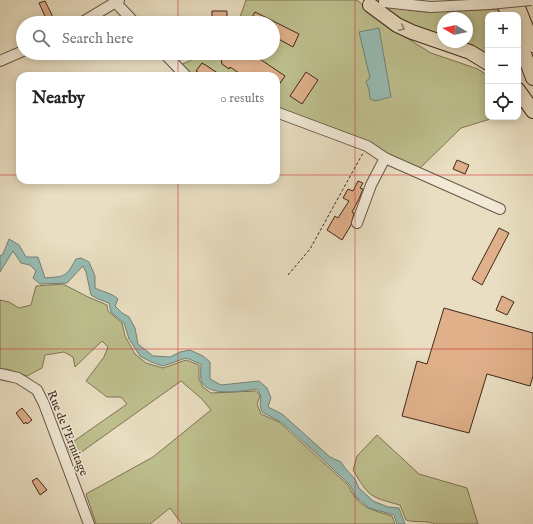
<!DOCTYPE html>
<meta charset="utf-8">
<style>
body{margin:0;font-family:"IM FELL English",serif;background:#f6f6f6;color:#222}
.controls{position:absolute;right:12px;top:12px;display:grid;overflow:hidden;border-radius:8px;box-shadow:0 2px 10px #0003}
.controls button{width:36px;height:36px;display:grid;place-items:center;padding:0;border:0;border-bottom:1px solid #e0e0e0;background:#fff;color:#222;font:20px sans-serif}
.compass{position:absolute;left:437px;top:12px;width:36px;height:36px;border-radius:50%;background:#fff;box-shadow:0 2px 10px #0003;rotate:279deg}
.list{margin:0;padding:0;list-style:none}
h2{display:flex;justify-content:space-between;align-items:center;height:52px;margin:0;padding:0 16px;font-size:17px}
h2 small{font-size:13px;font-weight:400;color:#767676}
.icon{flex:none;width:22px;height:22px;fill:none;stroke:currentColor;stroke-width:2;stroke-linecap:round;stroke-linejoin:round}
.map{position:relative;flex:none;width:533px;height:524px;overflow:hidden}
.search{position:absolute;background:#fff;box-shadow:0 2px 10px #0003;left:16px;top:16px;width:264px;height:44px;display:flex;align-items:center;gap:10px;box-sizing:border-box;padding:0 14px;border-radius:22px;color:#767676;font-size:15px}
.panel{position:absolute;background:#fff;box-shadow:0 2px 10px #0003;left:16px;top:72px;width:264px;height:112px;border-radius:12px}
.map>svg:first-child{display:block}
.green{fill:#bebf8e;stroke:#7f7454}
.water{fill:#97bcb3;stroke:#748176}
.building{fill:#dfb08a;stroke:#40291b}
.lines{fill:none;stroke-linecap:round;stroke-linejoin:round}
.minor-casing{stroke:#6a5644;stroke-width:12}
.highway-casing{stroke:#40291b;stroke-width:16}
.path{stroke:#40291b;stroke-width:1;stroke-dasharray:3 2;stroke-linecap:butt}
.minor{stroke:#f1ead7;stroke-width:10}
.highway{stroke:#e9dec1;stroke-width:14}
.minor-bridge-casing{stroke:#6a5644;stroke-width:12;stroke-linecap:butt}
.minor-bridge{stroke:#f1ead7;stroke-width:10}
.oneway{stroke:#94846e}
.grid{fill:none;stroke:#d62828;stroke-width:1;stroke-opacity:0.55}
.labels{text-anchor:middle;stroke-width:3;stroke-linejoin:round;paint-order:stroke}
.street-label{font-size:12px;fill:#40291b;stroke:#f1ead7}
</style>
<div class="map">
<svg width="533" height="524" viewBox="0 0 533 524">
<rect width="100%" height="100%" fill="#e9dec1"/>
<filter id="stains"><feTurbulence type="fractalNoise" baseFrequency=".005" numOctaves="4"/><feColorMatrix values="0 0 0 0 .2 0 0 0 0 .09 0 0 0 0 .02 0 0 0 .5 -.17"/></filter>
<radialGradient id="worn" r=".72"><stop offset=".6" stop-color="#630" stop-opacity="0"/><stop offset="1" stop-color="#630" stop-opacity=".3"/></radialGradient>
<g class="green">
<path d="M 246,0 L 357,0 L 389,27 L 431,53 L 478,69 L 488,76 L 488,117 L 497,117 L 461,128 L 416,172 L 276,112 L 276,76 L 191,76 L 178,66 L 208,53 L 273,53 L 273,23 L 238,23 Z"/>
<path d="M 388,7 L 425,12 L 499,9 L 502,15 L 488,15 L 488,57 L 455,42 L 467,42 L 467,18 L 443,18 L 443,38 L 412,29 L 380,9 Z"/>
<path d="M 63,284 L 88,297 L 107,305 L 108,311 L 122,323 L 125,336 L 135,354 L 146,363 L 163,368 L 186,360 L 199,365 L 199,379 L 203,387 L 211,393 L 256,391 L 260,396 L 257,404 L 261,414 L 279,422 L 348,485 C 359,508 369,509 392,516 L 395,524 L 182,524 L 170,508 L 150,524 L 96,524 L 86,494 L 153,457 L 211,410 L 202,399 L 181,381 L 73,458 L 67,446 L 127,404 L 121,397 L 107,397 L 86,381 L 104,357 L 108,347 L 102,341 L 75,367 L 73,357 L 64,352 L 45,355 L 42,368 L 27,376 L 7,369 L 0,369 L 0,300 L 9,302 L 19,308 L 31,305 L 36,286 Z"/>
<path d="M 377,435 L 419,474 L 467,488 L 478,524 L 435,524 C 427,520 415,523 406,520 L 400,505 C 370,497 369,497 353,470 L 357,456 Z"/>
</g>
<g class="water">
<path d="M 379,28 L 391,97 L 375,101 L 370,99 L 369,90 L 366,81 L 370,78 L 359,32 Z"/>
<path d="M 9,239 L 19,245 L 26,257 L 38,257 L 45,278 C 66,276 65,278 76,259 L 81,258 L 89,262 L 95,276 L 95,288 C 103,292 112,293 118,299 L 115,306 L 122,313 L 129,317 L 135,328 L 138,344 L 153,356 L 170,357 L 180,352 L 190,350 L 203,356 L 210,362 L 210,379 L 221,385 L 259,381 L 267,388 L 271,398 L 268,407 L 282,414 L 330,457 L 341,462 L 345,468 L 355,479 L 359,488 L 373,501 L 388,507 L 399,508 L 405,524 L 397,524 L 394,515 L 369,508 L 356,497 L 350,485 L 318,455 L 281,422 L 262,412 L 260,405 L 261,396 L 257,389 C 245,391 213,396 204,385 C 199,380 201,371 201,364 L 186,358 L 163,366 L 151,362 L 140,356 L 129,339 L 124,323 L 111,312 L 109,303 L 98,299 L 91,295 L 86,272 L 83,266 L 67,283 L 40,284 L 33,278 L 36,271 L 30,265 L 21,263 L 13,251 L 0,272 L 0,256 L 3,254 Z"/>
</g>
<g class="building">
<path d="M 45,1 L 51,13 L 55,23 L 44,23 L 42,17 L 45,16 L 39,3 Z"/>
<path d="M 212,11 L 227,11 L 227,21 L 212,20 Z"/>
<path d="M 255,12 L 299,34 L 293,47 L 273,36 L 273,23 L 249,23 Z"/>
<path d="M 223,53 L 228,53 L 238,60 L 243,53 L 251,53 L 285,76 L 276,89 L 276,76 L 237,76 L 239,73 L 230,67 L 229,69 L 222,64 L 221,57 Z"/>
<path d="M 202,63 L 207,66 L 222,76 L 204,76 L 196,71 Z"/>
<path d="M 306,72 L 318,80 L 302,104 L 290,96 Z"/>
<path d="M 457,160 L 469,165 L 465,174 L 453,169 Z"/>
<path d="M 358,181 L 363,183 L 360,188 L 363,189 L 359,199 L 352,212 L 354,213 L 351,225 L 342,240 L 327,230 L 335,216 L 338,218 L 349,201 L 343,198 L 348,189 L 353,191 Z"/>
<path d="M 499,228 L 509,233 L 482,285 L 472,279 Z"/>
<path d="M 502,296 L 514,302 L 507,315 L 496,310 Z"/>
<path d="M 444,308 L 533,333 L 533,376 L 530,386 L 487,374 L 469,433 L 402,416 L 417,361 L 427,364 Z"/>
<path d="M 22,408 L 32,420 L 27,424 L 26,422 L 24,424 L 16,413 Z"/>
<path d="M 37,478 L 47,490 L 40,495 L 32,481 Z"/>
</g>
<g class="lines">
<defs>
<g id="minor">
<path d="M 115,2 L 135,23"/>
<path d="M 384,2 L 431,7 L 490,4"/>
<path d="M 81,23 L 119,0"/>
<path d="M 164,53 L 186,76"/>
<path d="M 0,61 L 23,51"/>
<path d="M 276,112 L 367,146 L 385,158 L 500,209"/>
<path d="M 357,223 L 371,185 L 385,158"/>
<path d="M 0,374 L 18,378 L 37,390 L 44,404 L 89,524"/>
</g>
<g id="highway">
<path d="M 502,0 L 509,15"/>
<path d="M 515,0 L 533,45"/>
<path d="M 370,5 L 397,25 L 412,32 L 470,52 L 488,63"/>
<path d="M 518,38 L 533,78"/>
<path d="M 518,90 L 533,111"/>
</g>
</defs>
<use href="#minor" class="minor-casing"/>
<use href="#highway" class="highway-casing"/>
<path class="path" d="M 288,275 L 310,249 L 363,153"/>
<use href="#minor" class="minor"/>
<use href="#highway" class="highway"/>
<defs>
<path id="minor-bridge" d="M 490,4 L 531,0"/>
</defs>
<use href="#minor-bridge" class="minor-bridge-casing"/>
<use href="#minor-bridge" class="minor-bridge"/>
</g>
<defs><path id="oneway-chevron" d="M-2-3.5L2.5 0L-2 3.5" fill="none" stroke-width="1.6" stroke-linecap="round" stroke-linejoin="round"/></defs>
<use class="oneway" href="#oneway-chevron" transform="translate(402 28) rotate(25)"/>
<path class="grid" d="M 178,0 L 178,23M 355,0 L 355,524M 178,53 L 178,76M 0,175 L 20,175M 276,175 L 533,175M 178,180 L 178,524M 0,349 L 533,349"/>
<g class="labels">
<g class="street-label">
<text transform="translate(68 433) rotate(68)" y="4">Rue de l'Ermitage</text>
</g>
</g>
<rect width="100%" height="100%" filter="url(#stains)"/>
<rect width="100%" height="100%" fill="url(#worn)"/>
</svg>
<div class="controls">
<button>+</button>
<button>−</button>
<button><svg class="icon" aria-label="locate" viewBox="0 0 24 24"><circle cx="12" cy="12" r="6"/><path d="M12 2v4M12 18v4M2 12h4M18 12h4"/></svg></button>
</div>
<svg class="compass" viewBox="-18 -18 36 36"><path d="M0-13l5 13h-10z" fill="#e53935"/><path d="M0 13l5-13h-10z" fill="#767676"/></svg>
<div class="search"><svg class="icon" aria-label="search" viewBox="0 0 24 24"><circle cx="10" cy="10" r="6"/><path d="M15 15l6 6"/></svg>Search here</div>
<section class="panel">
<h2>Nearby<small>0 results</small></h2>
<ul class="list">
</ul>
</section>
</div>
